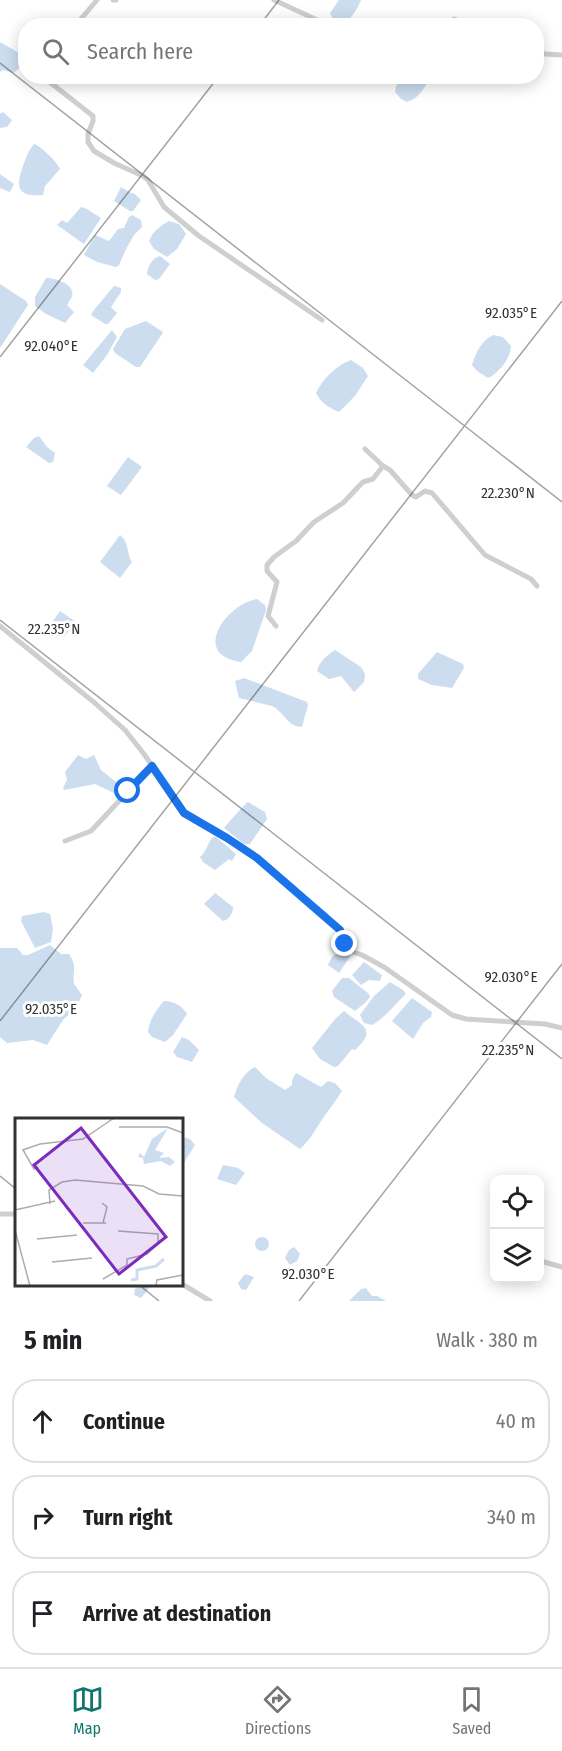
<!DOCTYPE html>
<meta charset="utf-8">
<style>
body{margin:0;font-family:"Fira Sans Condensed",sans-serif;background:#f6f6f6;color:#202124}
.controls{position:absolute;right:18px;bottom:18px;display:grid;overflow:hidden;border-radius:12px;box-shadow:0 3px 15px #0003}
.controls button{width:54px;height:54px;display:grid;place-items:center;padding:0;border:0;border-bottom:2px solid #e0e0e0;background:#fff;color:#202124;font:30px sans-serif}
.stop{position:absolute;width:18px;height:18px;margin:-14px;border:4px solid #1a73e8;border-radius:50%;background:#fff}
.stop.end{background:#1a73e8;border-color:#fff;box-shadow:0 2px 6px #0008}
.list{margin:0;padding:0;list-style:none}
h2{display:flex;justify-content:space-between;align-items:center;height:78px;margin:0;padding:0 24px;font-size:26px}
h2 small{font-size:20px;font-weight:400;color:#757577}
.list li{display:grid;grid-template-columns:39px 1fr auto;gap:18px;align-items:center;box-sizing:border-box;height:84px;margin:0 12px 12px;padding:0 12px;border:2px solid #e0e0e0;border-radius:24px}
.list b{display:block;font-size:22px;white-space:nowrap}
.list em{font-size:20px;font-style:normal;color:#757577}
.icon{flex:none;width:33px;height:33px;fill:none;stroke:currentColor;stroke-width:2;stroke-linecap:round;stroke-linejoin:round}
.map{position:relative;flex:none;width:562px;height:1301px;overflow:hidden}
.search{position:absolute;background:#fff;box-shadow:0 3px 15px #0003;left:18px;right:18px;top:18px;height:66px;display:flex;align-items:center;gap:15px;box-sizing:border-box;padding:0 21px;border-radius:24px;color:#757577;font-size:22px}
.sheet{height:366px;background:#fff}
nav{display:flex;justify-content:space-around;align-items:center;box-sizing:border-box;height:84px;border-top:2px solid #e0e0e0;background:#fff;font-size:16px;color:#757577}
nav a{display:grid;justify-items:center;gap:3px}
nav .on{color:#0f766e}
.map>svg:first-child{display:block}
.water{fill:#ccddef}
.lines{fill:none;stroke-linecap:round;stroke-linejoin:round}
.minor{stroke:#cfcfcf;stroke-width:5}
.route{stroke:#1a73e8;stroke-width:8}
.ticks{fill:none;stroke:#323232;stroke-width:1.5;stroke-opacity:0.45}
.inset-river{fill:none;stroke:#ccddef;stroke-width:3}
.inset-road{fill:none;stroke:#adadad;stroke-width:1.5}
.view{fill:#7b2cbf;fill-opacity:0.15;stroke:#7b2cbf;stroke-width:3}
.inset-edge{fill:none;stroke:#323232;stroke-width:3}
.ticks-label{font-size:15px;text-anchor:middle;fill:#323232;stroke:#fff;stroke-width:6;stroke-linejoin:round;paint-order:stroke}
</style>
<div class="map">
<svg width="562" height="1301" viewBox="0 0 562 1301">
<rect width="100%" height="100%" fill="#fff"/>
<g class="water">
<path d="M 339,0 L 361,0 C 356,13 340,37 330,13 Z"/>
<path d="M 0,42 L 21,54 L 25,62 L 14,73 L 3,70 L 0,72 Z"/>
<path d="M 403,77 L 403,76 L 430,77 C 425,88 419,98 407,102 L 401,99 L 395,92 L 396,86 Z"/>
<path d="M 3,112 L 12,120 L 7,127 L 0,128 L 0,114 Z"/>
<path d="M 34,144 C 41,146 57,162 60,169 L 45,186 L 43,195 C 18,197 15,188 23,166 C 26,158 28,151 34,144 Z"/>
<path d="M 0,174 L 14,184 L 10,192 L 0,188 Z"/>
<path d="M 121,187 L 131,193 L 135,194 L 141,200 L 133,211 L 130,211 L 114,201 Z"/>
<path d="M 81,207 L 85,208 L 101,218 L 84,244 L 57,225 L 62,220 L 67,223 L 69,221 Z"/>
<path d="M 132,215 L 141,220 L 142,227 L 134,235 L 126,249 L 119,265 L 116,267 L 97,262 L 84,255 L 95,235 L 109,241 L 118,229 L 124,228 L 129,217 Z"/>
<path d="M 169,221 L 179,224 L 186,234 L 177,249 L 167,257 L 154,249 L 149,241 C 153,231 160,226 169,221 Z"/>
<path d="M 160,256 L 170,264 L 159,279 L 155,280 L 147,274 C 148,266 152,258 160,256 Z"/>
<path d="M 46,278 C 54,278 69,282 72,291 C 74,296 69,301 67,305 L 74,312 L 65,323 L 46,314 L 35,306 L 35,297 Z"/>
<path d="M 0,284 L 26,301 L 28,305 L 0,348 Z"/>
<path d="M 114,286 L 121,288 L 121,292 L 111,307 L 117,313 L 108,324 L 105,324 L 91,315 L 94,310 Z"/>
<path d="M 146,321 L 163,332 L 162,334 L 140,367 L 136,367 L 115,353 L 113,349 L 125,329 Z"/>
<path d="M 112,330 L 117,337 L 107,355 L 93,373 L 83,365 Z"/>
<path d="M 493,335 L 503,337 L 511,346 C 510,359 500,372 488,378 L 477,371 L 472,365 C 476,352 481,341 493,335 Z"/>
<path d="M 351,360 L 363,368 L 368,376 L 355,396 L 339,412 C 329,408 321,403 316,393 C 323,379 335,366 351,360 Z"/>
<path d="M 39,436 L 47,447 L 55,453 L 53,462 L 49,463 L 26,447 L 34,438 Z"/>
<path d="M 128,457 L 142,467 L 121,495 L 107,486 Z"/>
<path d="M 120,535 C 130,543 126,553 132,562 L 120,578 L 100,562 Z"/>
<path d="M 257,599 L 265,605 L 266,610 L 252,651 L 241,662 C 190,655 226,604 257,599 Z"/>
<path d="M 60,611 L 76,622 L 65,636 L 61,637 L 53,630 L 51,624 Z"/>
<path d="M 335,650 L 361,667 L 365,674 L 364,682 L 354,692 L 341,676 L 329,679 L 317,671 C 319,662 327,655 335,650 Z"/>
<path d="M 437,652 L 463,664 L 464,668 L 452,688 L 432,685 L 418,679 L 418,674 Z"/>
<path d="M 244,678 L 307,702 L 308,705 L 302,727 C 288,727 283,711 272,706 L 239,698 L 235,681 Z"/>
<path d="M 78,755 L 86,759 L 94,755 L 101,770 L 121,786 L 116,794 L 95,784 L 64,790 L 63,788 L 67,780 L 65,772 Z"/>
<path d="M 248,802 L 265,812 L 267,819 L 250,844 L 244,844 L 224,828 C 225,826 245,804 248,802 Z"/>
<path d="M 213,837 L 216,837 L 236,854 L 232,861 L 229,859 L 215,870 L 203,862 L 200,857 C 207,851 207,844 213,837 Z"/>
<path d="M 215,893 L 233,907 C 233,913 229,920 223,921 L 204,904 Z"/>
<path d="M 44,912 L 50,914 L 53,929 L 51,942 L 35,948 L 21,921 L 22,916 Z"/>
<path d="M 50,945 L 61,954 L 69,954 C 78,968 72,970 74,984 L 82,995 L 77,1007 L 63,1020 L 47,1045 L 33,1040 L 7,1043 L 0,1037 L 0,948 L 17,948 L 23,955 L 28,955 Z"/>
<path d="M 340,951 L 347,951 L 351,955 L 339,973 L 328,965 L 332,957 Z"/>
<path d="M 364,962 L 382,975 L 380,981 L 369,980 L 361,985 L 352,975 Z"/>
<path d="M 342,978 L 349,978 L 369,994 L 370,997 L 366,1002 L 355,1011 L 334,997 L 332,991 Z"/>
<path d="M 390,982 L 403,990 L 406,994 C 395,1004 385,1018 372,1025 L 364,1023 L 360,1015 L 374,996 Z"/>
<path d="M 412,998 L 432,1012 L 431,1017 L 423,1023 L 413,1039 L 392,1021 Z"/>
<path d="M 164,1001 C 174,1001 182,1006 187,1014 L 173,1035 L 165,1042 L 152,1037 L 148,1032 C 149,1020 156,1010 164,1001 Z"/>
<path d="M 344,1011 C 360,1025 379,1028 355,1050 L 352,1049 L 338,1066 L 334,1067 L 320,1059 L 312,1048 L 336,1018 Z"/>
<path d="M 182,1037 L 189,1040 L 199,1050 L 192,1062 L 177,1057 L 173,1052 Z"/>
<path d="M 255,1067 L 266,1078 L 285,1090 L 292,1085 L 292,1080 L 296,1073 L 321,1087 L 328,1081 L 335,1083 L 342,1091 C 336,1101 329,1109 323,1118 C 315,1130 310,1140 300,1149 L 262,1123 L 234,1097 C 238,1084 243,1073 255,1067 Z"/>
<path d="M 182,1137 L 190,1139 L 195,1145 L 182,1166 Z"/>
<path d="M 223,1165 L 238,1168 L 245,1173 L 236,1185 L 217,1179 Z"/>
<circle cx="262" cy="1244" r="7"/>
<path d="M 294,1247 L 300,1254 L 297,1261 L 290,1265 L 285,1258 L 289,1250 Z"/>
<path d="M 245,1274 L 254,1277 L 246,1290 L 241,1289 L 238,1283 Z"/>
<path d="M 139,1284 L 151,1286 L 141,1298 L 134,1295 L 135,1289 Z"/>
<path d="M 366,1288 L 372,1296 L 377,1296 L 386,1301 L 349,1301 L 361,1289 Z"/>
</g>
<g class="lines">
<g class="minor">
<path d="M 113,0 L 116,0"/>
<path d="M 274,0 L 330,26"/>
<path d="M 75,26 L 97,0"/>
<path d="M 446,26 L 454,19 L 470,26"/>
<path d="M 536,50 L 545,54 L 562,55"/>
<path d="M 42,76 L 93,116 L 93,121 L 88,134 L 88,142 L 94,151 L 114,163 L 143,176 L 148,180 L 164,207 L 199,236 L 322,320"/>
<path d="M 365,449 L 383,466 L 390,470 L 412,495 L 416,497 L 425,491 L 432,493 L 485,555 L 531,579 L 537,586"/>
<path d="M 0,626 L 96,704 L 125,730 L 144,754 L 184,813 L 227,838 L 257,858 L 340,931 L 350,951 L 362,955 L 384,967 L 452,1015 L 466,1019 L 545,1024 L 562,1028"/>
<path d="M 276,626 L 268,616 L 277,582 L 267,571 L 267,565 L 274,557 L 296,541 L 314,522 L 343,503 L 363,482 L 373,479 L 383,466"/>
<path d="M 65,841 L 91,831 L 152,766"/>
<path d="M 0,1214 L 16,1214"/>
<path d="M 544,1262 L 562,1267"/>
<path d="M 182,1284 L 210,1301"/>
</g>
</g>
<g class="lines">
<path class="route" d="M 128,791 L 152,766 L 184,813 L 227,838 L 257,858 L 340,930 L 345,944"/>
</g>
<path class="ticks" d="M 259,26 L 279,0M 0,63 L 562,502M 0,357 L 219,76M 0,620 L 562,1059M 0,1021 L 562,301M 0,1176 L 16,1189M 138,1284 L 159,1301M 299,1301 L 562,964"/>
<g transform="translate(15 1118)">
<rect width="168" height="168" fill="#fff"/>
<path d="M 153,10 L 140,32 L 149,35 L 144,40 L 154,39 L 160,44 L 155,48 L 146,43 L 129,46 L 128,40 L 123,39 L 125,35 L 129,39 L 137,21 Z" fill="#ccddef"/>
<path class="inset-river" d="M 116,162 L 122,161 L 122,152 L 141,148 L 149,141"/>
<path class="inset-road" d="M 104,9 L 152,9 L 168,15M 23,49 L 19,51 L 8,32 L 25,26 L 68,21 L 99,0M 87,85 L 92,89 L 88,105M 35,86 L 34,72 L 47,64 L 60,62 L 128,68 L 144,76 L 168,78M 0,92 L 40,83M 68,105 L 91,105M 0,112 L 15,168M 22,121 L 62,117M 37,144 L 77,140M 88,161 L 112,147 L 112,141 L 132,136 L 143,126 L 143,116 L 103,113M 141,168 L 142,162 L 168,157"/>
<path class="view" d="M 66,10 L 151,119 L 104,156 L 19,47 Z"/>
<rect width="168" height="168" class="inset-edge"/>
</g>
<g class="ticks-label">
<text x="511" y="318">92.035°E</text>
<text x="51" y="351">92.040°E</text>
<text x="508" y="498">22.230°N</text>
<text x="54" y="634">22.235°N</text>
<text x="511" y="982">92.030°E</text>
<text x="51" y="1014">92.035°E</text>
<text x="508" y="1055">22.235°N</text>
<text x="308" y="1279">92.030°E</text>
</g>
</svg>
<div class="controls">
<button><svg class="icon" aria-label="locate" viewBox="0 0 24 24"><circle cx="12" cy="12" r="6"/><path d="M12 2v4M12 18v4M2 12h4M18 12h4"/></svg></button>
<button><svg class="icon" aria-label="layers" viewBox="0 0 24 24"><path d="M12 4l9 5-9 5-9-5zM3 14l9 5 9-5"/></svg></button>
</div>
<div class="stop" style="left:128px;top:791px"></div>
<div class="stop end" style="left:345px;top:944px"></div>
<div class="search"><svg class="icon" aria-label="search" viewBox="0 0 24 24"><circle cx="10" cy="10" r="6"/><path d="M15 15l6 6"/></svg>Search here</div>
</div>
<section class="sheet">
<h2>5 min<small>Walk · 380 m</small></h2>
<ul class="list">
<li><svg class="icon" aria-label="ahead" viewBox="0 0 24 24"><path d="M12 20V5M6 11l6-6 6 6"/></svg><div><b>Continue</b></div><em>40 m</em></li>
<li><svg class="icon" aria-label="right" viewBox="0 0 24 24"><path d="M7 20v-9h11M14 6l5 5-5 5"/></svg><div><b>Turn right</b></div><em>340 m</em></li>
<li><svg class="icon" aria-label="arrive" viewBox="0 0 24 24"><path d="M6 21V4h12l-3 4 3 4H6"/></svg><div><b>Arrive at destination</b></div></li>
</ul>
</section>
<nav>
<a class="on"><svg class="icon" aria-label="map" viewBox="0 0 24 24"><path d="M3 6l6-2 6 2 6-2v14l-6 2-6-2-6 2zM9 4v14M15 6v14"/></svg>Map</a>
<a><svg class="icon" aria-label="directions" viewBox="0 0 24 24"><path d="M12 3l9 9-9 9-9-9zM9 14v-3h6M13 9l2 2-2 2"/></svg>Directions</a>
<a><svg class="icon" aria-label="saved" viewBox="0 0 24 24"><path d="M7 4h10v16l-5-4-5 4z"/></svg>Saved</a>
</nav>
